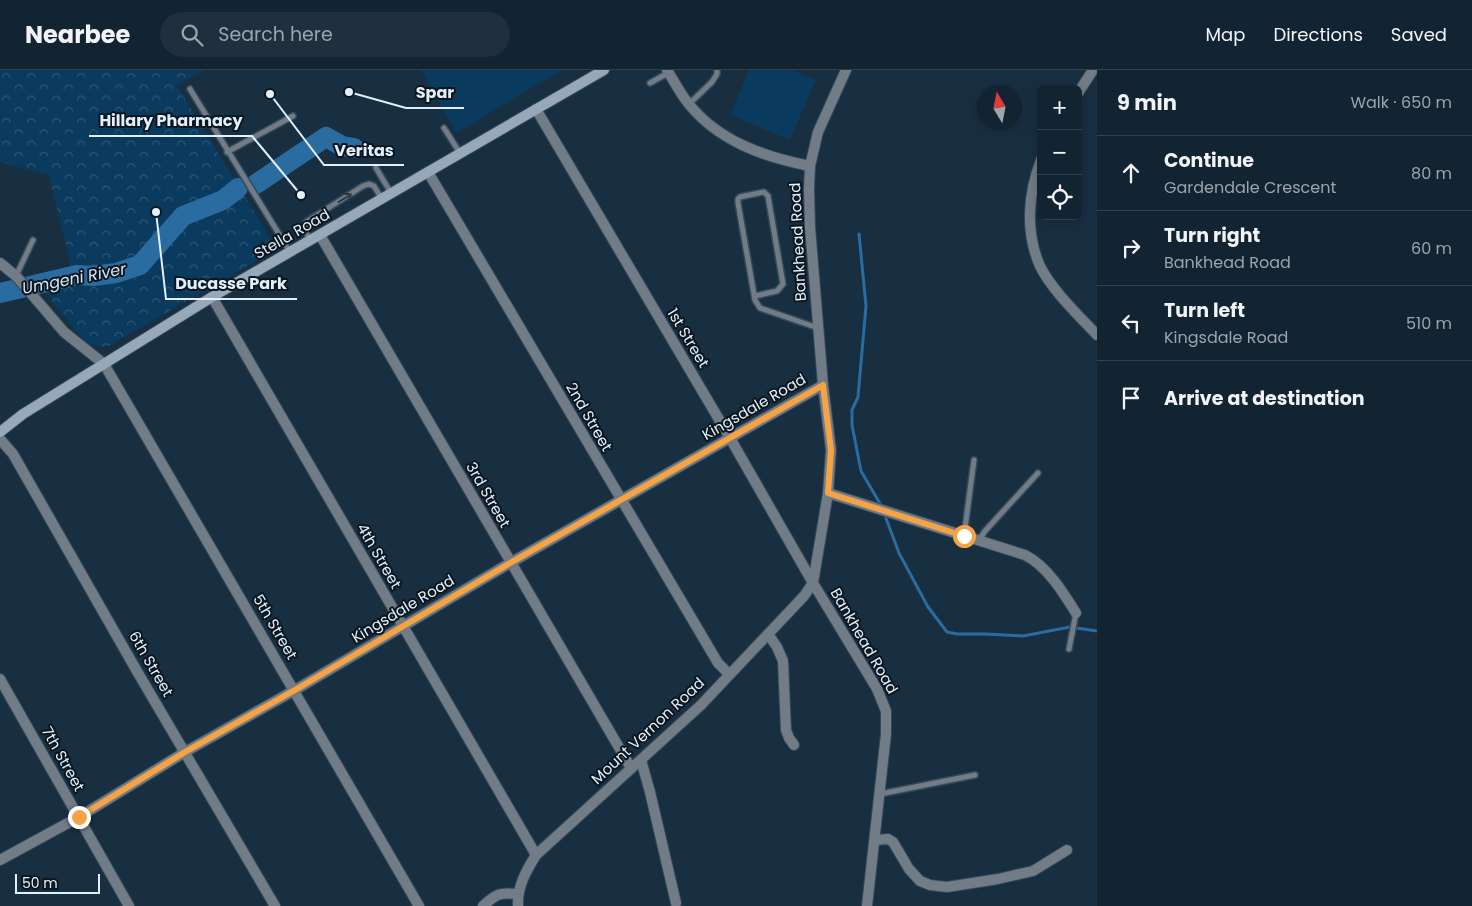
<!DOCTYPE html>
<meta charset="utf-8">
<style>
body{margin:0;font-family:Poppins,sans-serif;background:#1f2f3e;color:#f1f3f6}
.controls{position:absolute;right:15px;top:15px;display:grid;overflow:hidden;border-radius:8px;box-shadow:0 2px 12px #0003}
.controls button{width:45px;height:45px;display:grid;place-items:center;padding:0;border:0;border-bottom:1px solid #31404d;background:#122332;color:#f1f3f6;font:25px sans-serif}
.compass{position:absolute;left:977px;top:15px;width:45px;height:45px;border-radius:50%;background:#122332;box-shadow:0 2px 12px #0003;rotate:350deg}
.scale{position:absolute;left:15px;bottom:12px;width:85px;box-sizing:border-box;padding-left:5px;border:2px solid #e2f0fd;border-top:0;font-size:14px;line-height:18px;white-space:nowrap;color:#e2f0fd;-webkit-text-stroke:4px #0c161f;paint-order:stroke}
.stop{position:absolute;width:15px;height:15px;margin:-11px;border:4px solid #f5a345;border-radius:50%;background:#fff}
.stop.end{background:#f5a345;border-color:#fff;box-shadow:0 1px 5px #0008}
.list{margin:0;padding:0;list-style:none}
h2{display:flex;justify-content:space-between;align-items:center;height:65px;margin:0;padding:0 20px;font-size:21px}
h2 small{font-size:16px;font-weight:400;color:#9ca4ac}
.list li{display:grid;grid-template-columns:32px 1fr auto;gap:15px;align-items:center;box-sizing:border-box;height:75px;padding:0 20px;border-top:1px solid #31404d}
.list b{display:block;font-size:19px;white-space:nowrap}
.list p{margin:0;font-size:16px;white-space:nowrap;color:#9ca4ac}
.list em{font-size:16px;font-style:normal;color:#9ca4ac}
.icon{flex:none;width:28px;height:28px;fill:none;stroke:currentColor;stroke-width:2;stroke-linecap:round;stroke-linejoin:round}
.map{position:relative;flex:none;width:1097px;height:836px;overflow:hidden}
header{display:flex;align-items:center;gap:30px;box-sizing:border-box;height:70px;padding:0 25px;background:#122332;border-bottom:1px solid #31404d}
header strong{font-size:24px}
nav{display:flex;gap:28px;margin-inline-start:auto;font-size:18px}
.search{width:350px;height:45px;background:#1f2f3e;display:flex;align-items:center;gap:12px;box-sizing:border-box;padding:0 18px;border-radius:28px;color:#9ca4ac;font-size:19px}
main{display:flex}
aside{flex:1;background:#122332}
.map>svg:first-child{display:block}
.park{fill:url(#park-crowns)}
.pitch{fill:#0a3a5d}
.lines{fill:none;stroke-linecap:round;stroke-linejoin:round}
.stream{stroke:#2a6ca0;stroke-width:3}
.river{stroke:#2a6ca0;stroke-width:20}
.lane-casing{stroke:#344a5c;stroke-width:8}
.street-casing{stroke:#344a5c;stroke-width:12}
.secondary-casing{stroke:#344a5c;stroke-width:12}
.lane{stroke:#717c86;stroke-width:5}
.street{stroke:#717c86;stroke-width:10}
.secondary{stroke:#97a9b9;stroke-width:10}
.oneway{stroke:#2f3a43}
.route{stroke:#f5a345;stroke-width:6}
.labels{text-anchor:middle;stroke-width:4;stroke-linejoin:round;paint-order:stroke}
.street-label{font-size:15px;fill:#e2f0fd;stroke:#0c161f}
.water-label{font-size:16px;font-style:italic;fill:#d4e5f4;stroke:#0c161f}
.leader{fill:none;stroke:#e2f0fd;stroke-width:2}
.callout-dot{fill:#e2f0fd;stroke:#0c161f;stroke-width:2}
.callout-label{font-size:16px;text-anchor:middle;font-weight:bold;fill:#e2f0fd;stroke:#0c161f;stroke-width:4;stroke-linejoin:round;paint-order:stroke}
</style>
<header>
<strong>Nearbee</strong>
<div class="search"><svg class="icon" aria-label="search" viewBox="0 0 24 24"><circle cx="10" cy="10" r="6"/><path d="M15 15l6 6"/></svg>Search here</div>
<nav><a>Map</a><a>Directions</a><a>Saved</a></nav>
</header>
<main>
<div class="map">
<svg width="1097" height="836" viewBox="0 0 1097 836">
<defs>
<pattern id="park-crowns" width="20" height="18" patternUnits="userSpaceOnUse" patternTransform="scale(1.25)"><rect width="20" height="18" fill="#0a3a5d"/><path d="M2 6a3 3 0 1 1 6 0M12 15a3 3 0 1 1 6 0" fill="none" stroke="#2d5775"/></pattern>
</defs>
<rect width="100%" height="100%" fill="#182f42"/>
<path class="park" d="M 0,0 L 204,0 L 177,16 L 277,179 L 107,277 L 88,274 L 78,264 L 40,215 L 39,204 L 71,196 L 49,105 L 0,92 Z"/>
<g class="pitch">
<path d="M 421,0 L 562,0 L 456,63 Z"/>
<path d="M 749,0 L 793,0 L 816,10 L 790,70 L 730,45 Z"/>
</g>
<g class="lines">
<g class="stream">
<path d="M 859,164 L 866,236 L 858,327 L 852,340 L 852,355 L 861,401 L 882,437"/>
<path d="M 884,443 L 899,483 L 928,537 L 947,562 L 957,564 L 986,564 L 1023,566 L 1070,557 L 1097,561"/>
</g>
<g class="river">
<path d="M 256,114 L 326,67 L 342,76 L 354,78"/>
<path d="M 0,223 L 77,205 L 93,206 L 116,203 L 140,195 L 183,146 L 223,130 L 238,118"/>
</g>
<defs>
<g id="lane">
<path d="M 650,13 L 668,3"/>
<path d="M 190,19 L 290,182"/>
<path d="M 689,34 L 712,12 L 717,4 L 717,0"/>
<path d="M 444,58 L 460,83"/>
<path d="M 227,82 L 293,46"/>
<path d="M 376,98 L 391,123"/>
<path d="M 310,171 L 305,159 L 306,152 L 363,116 L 369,114 L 374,116 L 382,129"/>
<path d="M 16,206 L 33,170"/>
<path d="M 755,226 L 777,221 L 783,214 L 768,126 L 764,122 L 740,127 L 738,129 L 738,133 L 755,230 L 760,238 L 818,258"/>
<path d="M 964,466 L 974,390"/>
<path d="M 979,470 L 985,461 L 1038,403"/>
<path d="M 1069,579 L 1076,543"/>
<path d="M 880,724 L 975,705"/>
</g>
<g id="street">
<path d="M 667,0 C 674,11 680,23 688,33 C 718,71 764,87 810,96"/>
<path d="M 846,0 L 818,62 L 810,96 L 809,119 L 810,157 L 823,315 L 831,380 L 828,423 L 813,513 L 877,619 L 886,641 L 886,664 L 867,836"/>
<path d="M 1078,23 L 1093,0"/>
<path d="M 1041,90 C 1028,124 1025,162 1040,196 C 1051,219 1079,246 1097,265"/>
<path d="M 428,102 L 718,593 L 729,604"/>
<path d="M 320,165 L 631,698"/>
<path d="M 0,193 L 16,206 L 64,262 L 104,294 L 419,836"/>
<path d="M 212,227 L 536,785"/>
<path d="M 0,369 L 13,384 L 138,603 L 275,836"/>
<path d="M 828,423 L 1025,485 C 1047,496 1063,522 1076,543"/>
<path d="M 768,564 L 777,577 L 783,591 L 786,660 L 789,668 L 794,675"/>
<path d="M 0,609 L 129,836"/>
<path d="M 641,690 L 650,722 L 676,833"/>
<path d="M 875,770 L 888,769 L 893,772 L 909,799 L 920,811 L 930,815 L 947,817 L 998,809 L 1033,801 L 1067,780"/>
<path d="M 0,790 L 79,747 L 185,682 L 295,620 L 510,493 L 823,315"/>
<path d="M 483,836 C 496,824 500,822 517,824"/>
<path d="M 518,836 C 517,817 526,801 536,785 L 701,635 L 804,526 L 813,513 L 730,368 L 536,39"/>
</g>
<path id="secondary" d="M 0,362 L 23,344 L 212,227 L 604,0"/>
</defs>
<use href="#lane" class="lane-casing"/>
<use href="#street" class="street-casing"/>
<use href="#secondary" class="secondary-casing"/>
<use href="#lane" class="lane"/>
<use href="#street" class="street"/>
<use href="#secondary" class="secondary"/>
</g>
<defs><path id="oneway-shaft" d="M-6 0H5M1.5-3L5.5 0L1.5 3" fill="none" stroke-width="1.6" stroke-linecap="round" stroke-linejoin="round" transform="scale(1.25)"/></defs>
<use class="oneway" href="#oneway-shaft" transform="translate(345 128) rotate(-32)"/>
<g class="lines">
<path class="route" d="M 79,747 L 185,682 L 295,620 L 510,493 L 823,315 L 831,380 L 828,423 L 964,466"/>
</g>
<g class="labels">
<g class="street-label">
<text transform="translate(292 164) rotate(-30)" y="5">Stella Road</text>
<text transform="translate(798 172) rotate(-93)" y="5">Bankhead Road</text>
<text transform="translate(688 268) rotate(59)" y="5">1st Street</text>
<text transform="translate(754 337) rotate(-30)" y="5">Kingsdale Road</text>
<text transform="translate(589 347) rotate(60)" y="5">2nd Street</text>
<text transform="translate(488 425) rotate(60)" y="5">3rd Street</text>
<text transform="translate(379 486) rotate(60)" y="5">4th Street</text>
<text transform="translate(403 539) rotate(-31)" y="5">Kingsdale Road</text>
<text transform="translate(275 557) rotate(60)" y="5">5th Street</text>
<text transform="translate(864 571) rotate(60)" y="5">Bankhead Road</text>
<text transform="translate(151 594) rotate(60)" y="5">6th Street</text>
<text transform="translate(648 661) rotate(-43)" y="5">Mount Vernon Road</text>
<text transform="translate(63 689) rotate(61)" y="5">7th Street</text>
</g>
<g class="water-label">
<text transform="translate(74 208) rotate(-11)" y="6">Umgeni River</text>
</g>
</g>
<path class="leader" d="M349 22L406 38H464M301 125L252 66H89M270 24L324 95H404M156 142L166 229H297"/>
<g class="callout-dot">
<circle cx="349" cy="22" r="5"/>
<circle cx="301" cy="125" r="5"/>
<circle cx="270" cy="24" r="5"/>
<circle cx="156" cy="142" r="5"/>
</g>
<g class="callout-label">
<text x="435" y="28">Spar</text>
<text x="171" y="56">Hillary Pharmacy</text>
<text x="364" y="86">Veritas</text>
<text x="231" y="219">Ducasse Park</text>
</g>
</svg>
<div class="controls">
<button>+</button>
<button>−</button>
<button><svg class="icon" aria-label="locate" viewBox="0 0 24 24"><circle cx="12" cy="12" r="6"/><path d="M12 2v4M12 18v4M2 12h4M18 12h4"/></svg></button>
</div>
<svg class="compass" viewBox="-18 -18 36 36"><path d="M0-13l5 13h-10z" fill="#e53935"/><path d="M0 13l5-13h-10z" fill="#9ca4ac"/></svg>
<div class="scale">50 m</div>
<div class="stop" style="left:964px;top:466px"></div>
<div class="stop end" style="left:79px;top:747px"></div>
</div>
<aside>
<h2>9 min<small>Walk · 650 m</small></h2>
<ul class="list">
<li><svg class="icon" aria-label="ahead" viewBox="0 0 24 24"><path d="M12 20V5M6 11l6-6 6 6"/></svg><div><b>Continue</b><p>Gardendale Crescent</p></div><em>80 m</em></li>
<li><svg class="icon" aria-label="right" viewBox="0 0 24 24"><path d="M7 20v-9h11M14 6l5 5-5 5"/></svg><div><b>Turn right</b><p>Bankhead Road</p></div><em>60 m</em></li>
<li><svg class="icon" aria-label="left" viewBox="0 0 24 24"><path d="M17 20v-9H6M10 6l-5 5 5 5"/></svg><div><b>Turn left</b><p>Kingsdale Road</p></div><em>510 m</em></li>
<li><svg class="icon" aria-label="arrive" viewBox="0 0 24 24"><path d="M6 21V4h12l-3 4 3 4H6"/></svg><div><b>Arrive at destination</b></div></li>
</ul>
</aside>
</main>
